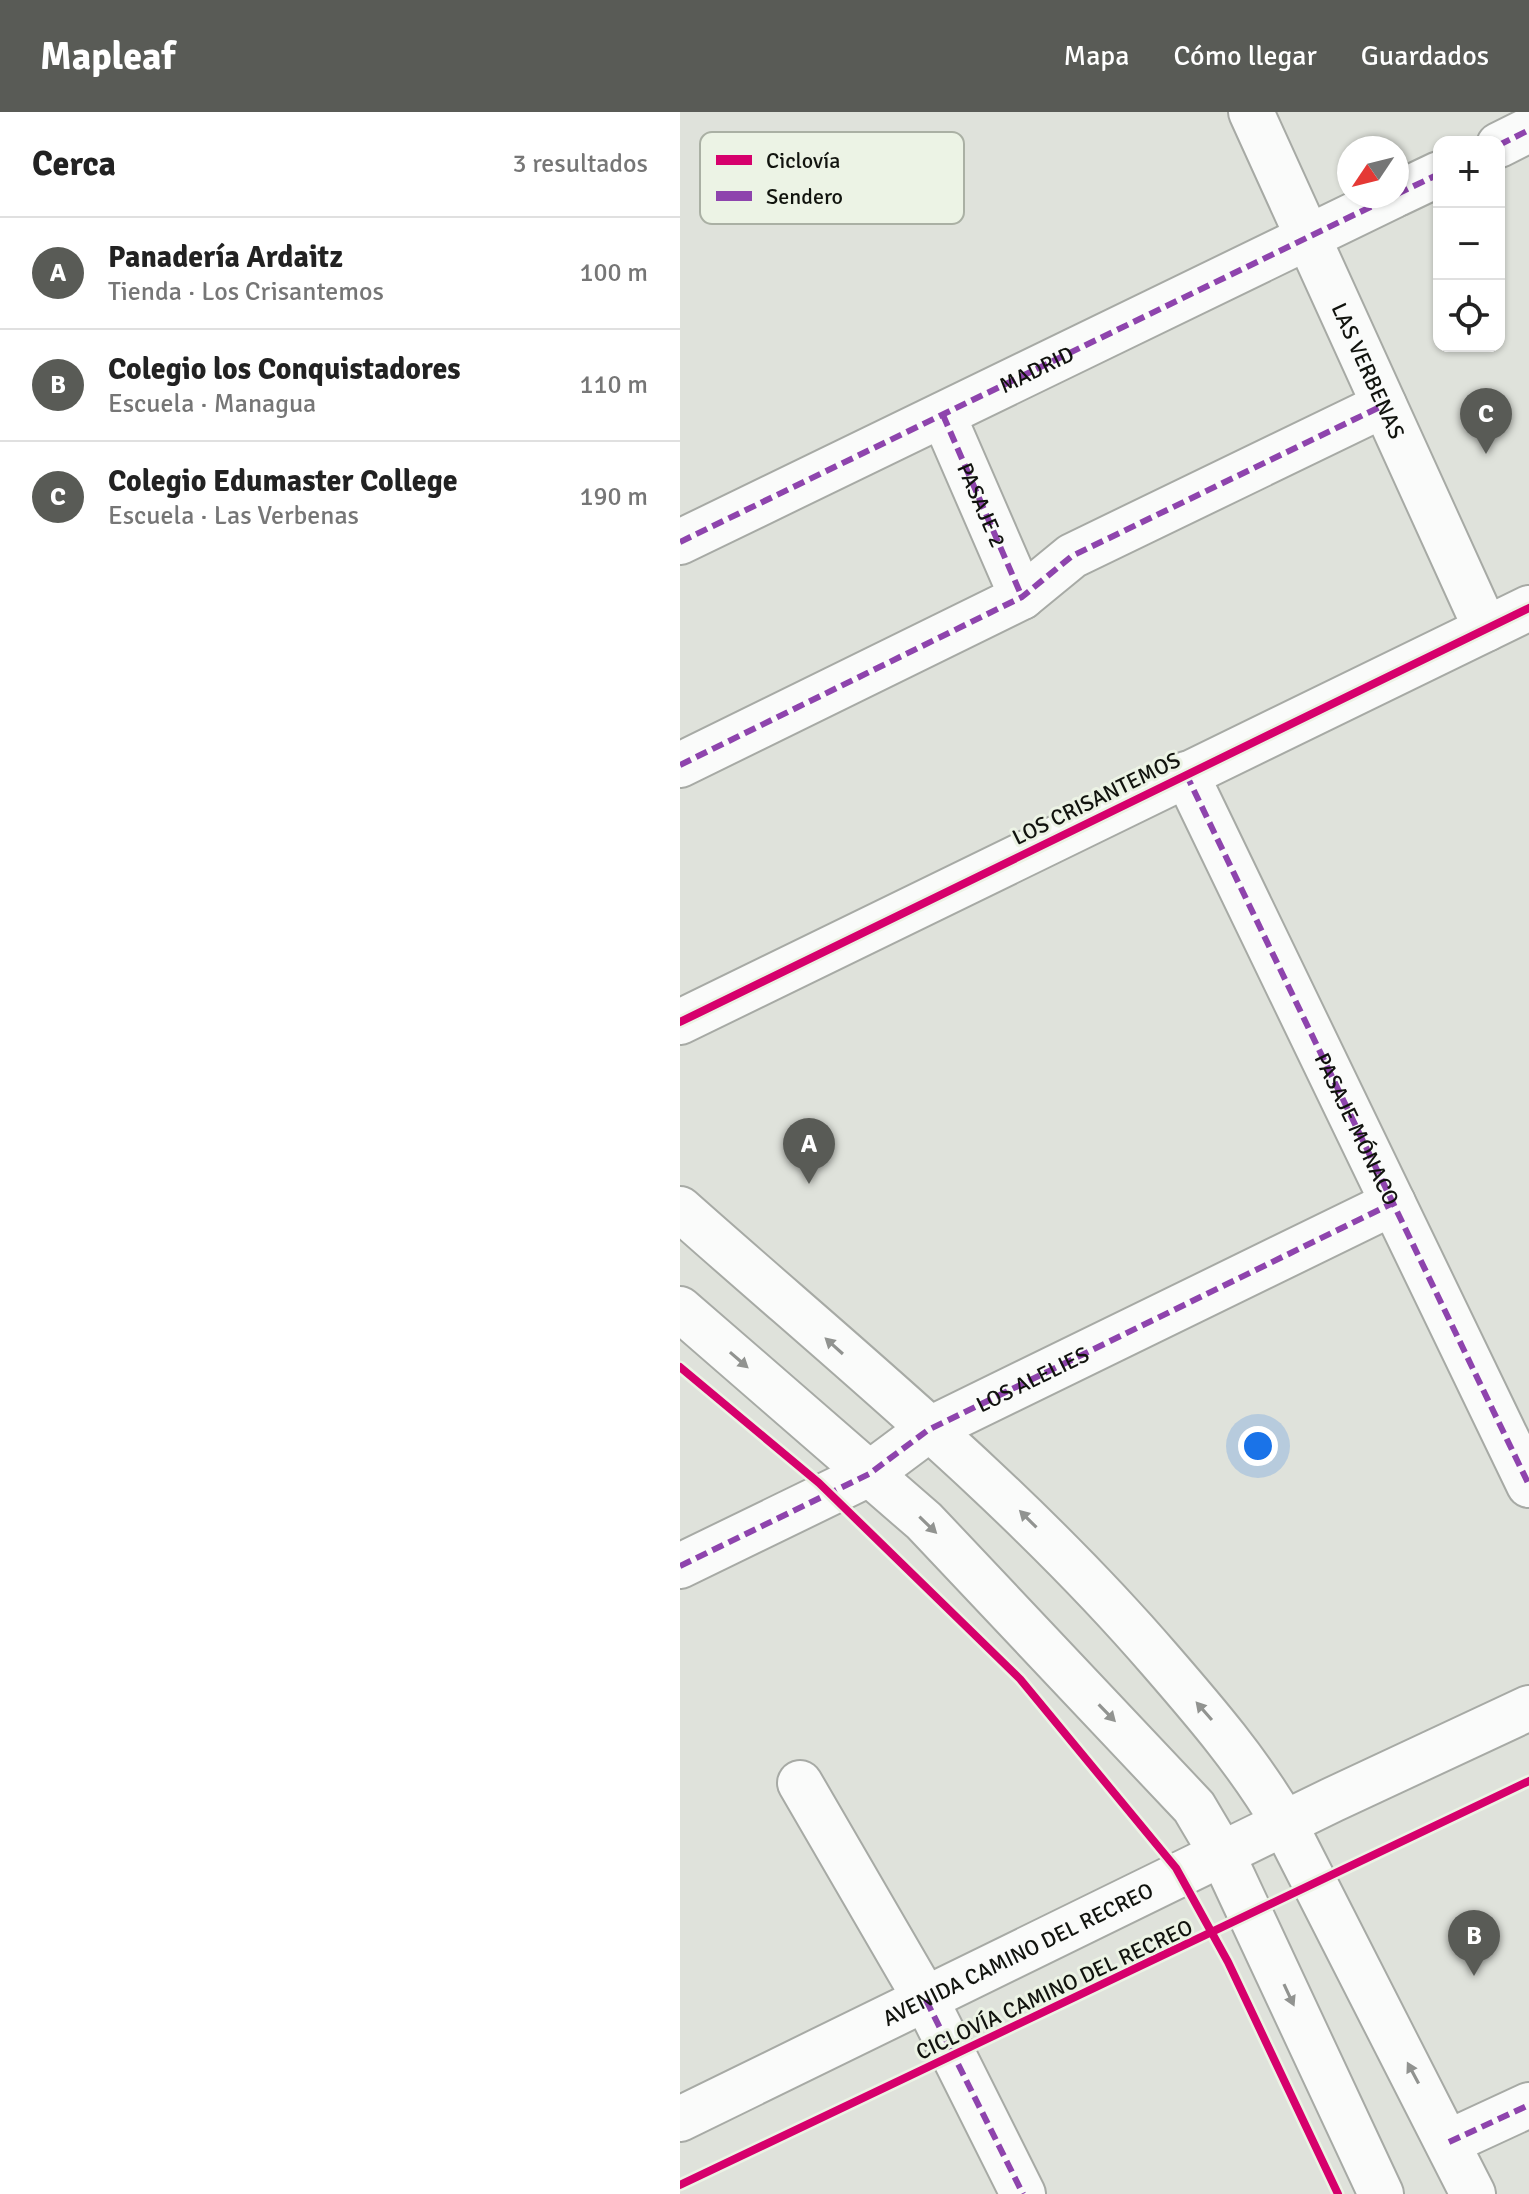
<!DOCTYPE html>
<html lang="es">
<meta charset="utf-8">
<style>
body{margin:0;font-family:Signika,sans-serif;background:#f2f2f2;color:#222}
.controls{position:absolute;right:24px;top:24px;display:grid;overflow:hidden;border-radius:16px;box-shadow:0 2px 6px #0004}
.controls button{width:72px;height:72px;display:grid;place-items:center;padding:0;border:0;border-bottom:2px solid #e0e0e0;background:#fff;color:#222;font:40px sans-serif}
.compass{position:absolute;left:657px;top:24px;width:72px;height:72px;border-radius:50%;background:#fff;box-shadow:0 2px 6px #0004;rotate:235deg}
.you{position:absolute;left:578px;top:1334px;width:28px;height:28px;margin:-20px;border:6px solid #fff;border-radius:50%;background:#1a73e8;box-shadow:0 0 0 12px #1a73e833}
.badge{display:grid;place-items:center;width:52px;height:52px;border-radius:50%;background:#595b56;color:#fff;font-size:26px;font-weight:700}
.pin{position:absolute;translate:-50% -66px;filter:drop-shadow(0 2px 4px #0008)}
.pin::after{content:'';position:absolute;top:42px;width:28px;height:24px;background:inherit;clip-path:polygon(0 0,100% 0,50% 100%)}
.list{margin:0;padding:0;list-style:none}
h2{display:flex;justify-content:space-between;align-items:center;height:104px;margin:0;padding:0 32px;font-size:34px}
h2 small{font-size:26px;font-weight:400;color:#767676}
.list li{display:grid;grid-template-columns:52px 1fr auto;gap:24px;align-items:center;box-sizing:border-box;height:112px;padding:0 32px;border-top:2px solid #e0e0e0}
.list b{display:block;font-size:30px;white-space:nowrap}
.list p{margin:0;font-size:26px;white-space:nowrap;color:#767676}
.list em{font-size:26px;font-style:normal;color:#767676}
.icon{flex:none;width:44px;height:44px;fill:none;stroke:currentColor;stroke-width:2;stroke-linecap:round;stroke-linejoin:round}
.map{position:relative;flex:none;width:849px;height:2082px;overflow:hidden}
header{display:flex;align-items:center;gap:48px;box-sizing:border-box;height:112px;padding:0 40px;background:#595b56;color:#fff}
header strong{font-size:38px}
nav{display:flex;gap:44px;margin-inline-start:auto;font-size:28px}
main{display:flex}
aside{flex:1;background:#fff}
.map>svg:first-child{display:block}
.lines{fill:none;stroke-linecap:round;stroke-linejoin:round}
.minor-casing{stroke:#a7aaa5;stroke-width:48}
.major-casing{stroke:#a7aaa5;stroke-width:48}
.minor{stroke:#fafbfa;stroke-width:44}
.major{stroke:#fafbfa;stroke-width:44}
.quiet{stroke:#8e44ad;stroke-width:6;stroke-dasharray:12 6;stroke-linecap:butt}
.cycleway-casing{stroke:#ecf3e5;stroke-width:13}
.cycleway{stroke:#d6006c;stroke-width:8}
.oneway{fill:#919390}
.labels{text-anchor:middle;stroke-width:6;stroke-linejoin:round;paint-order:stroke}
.street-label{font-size:22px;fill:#11130e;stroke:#ecf3e5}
.key{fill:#ecf3e5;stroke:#aab0a4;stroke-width:2}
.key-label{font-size:22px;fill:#11130e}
</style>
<header>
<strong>Mapleaf</strong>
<nav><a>Mapa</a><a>Cómo llegar</a><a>Guardados</a></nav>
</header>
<main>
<aside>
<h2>Cerca<small>3 resultados</small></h2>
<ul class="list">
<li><span class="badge">A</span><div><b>Panadería Ardaitz</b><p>Tienda · Los Crisantemos</p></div><em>100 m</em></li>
<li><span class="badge">B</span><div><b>Colegio los Conquistadores</b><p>Escuela · Managua</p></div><em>110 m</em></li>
<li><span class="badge">C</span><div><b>Colegio Edumaster College</b><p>Escuela · Las Verbenas</p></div><em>190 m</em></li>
</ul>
</aside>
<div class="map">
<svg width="849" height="2082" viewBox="0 0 849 2082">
<rect width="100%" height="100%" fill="#dfe2db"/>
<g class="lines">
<defs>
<g id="minor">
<path id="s1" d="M 571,0 L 806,517"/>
<path d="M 819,33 L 849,18"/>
<path d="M 717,82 L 759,62"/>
<path id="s2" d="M 263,303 L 342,485"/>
<path id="s3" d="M 0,430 L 713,84"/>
<path d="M 0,653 L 342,485 L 392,444 L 704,293"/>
<path d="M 506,662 L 849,1373"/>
<path d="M 0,910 L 849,496"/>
<path d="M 0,1454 L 189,1362 L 248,1318 L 713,1091"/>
<path d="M 120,1671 L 246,1888 L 343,2082"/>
<path id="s4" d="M 0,2007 L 652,1688 L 849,1596"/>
<path d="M 769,2030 L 849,1993"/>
</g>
<g id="major">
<path d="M 0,1097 C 164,1243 337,1382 480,1548 C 526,1601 569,1651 604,1711 L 793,2082"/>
<path d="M 0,1197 L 244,1409 L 514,1695 L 543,1744 L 701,2082"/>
</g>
</defs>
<use href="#minor" class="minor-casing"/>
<use href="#major" class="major-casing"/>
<use href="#minor" class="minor"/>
<use href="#major" class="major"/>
<g class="quiet">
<path d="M 819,33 L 849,18"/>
<path d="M 717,82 L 759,62"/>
<path d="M 263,303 L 342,485"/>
<path d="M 0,430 L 713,84"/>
<path d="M 0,653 L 342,485 L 392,444 L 704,293"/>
<path id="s5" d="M 506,662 L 849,1373"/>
<path id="s6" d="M 0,1454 L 189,1362 L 248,1318 L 713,1091"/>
<path d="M 246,1888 L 343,2082"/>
<path d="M 769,2030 L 849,1993"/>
</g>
<defs>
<g id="cycleway">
<path d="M 0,910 L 849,496"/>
<path d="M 0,1255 L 139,1371 L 340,1567 L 496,1756 L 548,1850 L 658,2082"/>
<path d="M 0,2073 L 849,1669"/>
</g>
</defs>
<use href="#cycleway" class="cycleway-casing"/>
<use href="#cycleway" class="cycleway"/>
</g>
<defs><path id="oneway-solid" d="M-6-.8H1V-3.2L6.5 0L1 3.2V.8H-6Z" transform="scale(2)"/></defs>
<g class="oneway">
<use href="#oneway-solid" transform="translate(154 1234) rotate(-138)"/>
<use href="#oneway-solid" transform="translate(59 1248) rotate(41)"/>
<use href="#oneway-solid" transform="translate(348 1407) rotate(-135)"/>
<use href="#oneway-solid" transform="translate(248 1413) rotate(44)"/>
<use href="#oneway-solid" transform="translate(524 1599) rotate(-131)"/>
<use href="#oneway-solid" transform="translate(427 1601) rotate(46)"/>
<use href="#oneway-solid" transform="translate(609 1883) rotate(65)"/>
<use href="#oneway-solid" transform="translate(733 1961) rotate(-118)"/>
</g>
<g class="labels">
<g class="street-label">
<text dy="8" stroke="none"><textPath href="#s3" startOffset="396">MADRID</textPath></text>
<text dy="8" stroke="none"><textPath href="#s1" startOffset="284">LAS VERBENAS</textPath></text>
<text dy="8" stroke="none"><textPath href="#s2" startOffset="98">PASAJE 2</textPath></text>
<text transform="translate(416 686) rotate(-26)" y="8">LOS CRISANTEMOS</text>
<text dy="8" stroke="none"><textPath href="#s5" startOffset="394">PASAJE MÓNACO</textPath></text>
<text dy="8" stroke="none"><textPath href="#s6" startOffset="400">LOS ALELIES</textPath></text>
<text dy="8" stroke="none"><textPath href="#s4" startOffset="376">AVENIDA CAMINO DEL RECREO</textPath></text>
<text transform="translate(374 1877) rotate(-25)" y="8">CICLOVÍA CAMINO DEL RECREO</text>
</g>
</g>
<rect x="20" y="20" width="264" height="92" rx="12" class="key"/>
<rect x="36" y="43" width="36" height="10" fill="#d6006c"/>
<rect x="36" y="79" width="36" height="10" fill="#8e44ad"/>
<g class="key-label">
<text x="86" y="56">Ciclovía</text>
<text x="86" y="92">Sendero</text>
</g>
</svg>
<div class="controls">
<button>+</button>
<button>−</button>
<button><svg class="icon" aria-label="locate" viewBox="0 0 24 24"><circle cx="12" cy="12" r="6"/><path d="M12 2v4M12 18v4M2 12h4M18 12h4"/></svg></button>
</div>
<svg class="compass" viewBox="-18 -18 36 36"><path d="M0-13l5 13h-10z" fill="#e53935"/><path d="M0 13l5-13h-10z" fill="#767676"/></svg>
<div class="you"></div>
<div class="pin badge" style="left:129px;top:1072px">A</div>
<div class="pin badge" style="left:794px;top:1864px">B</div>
<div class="pin badge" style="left:806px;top:342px">C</div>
</div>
</main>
